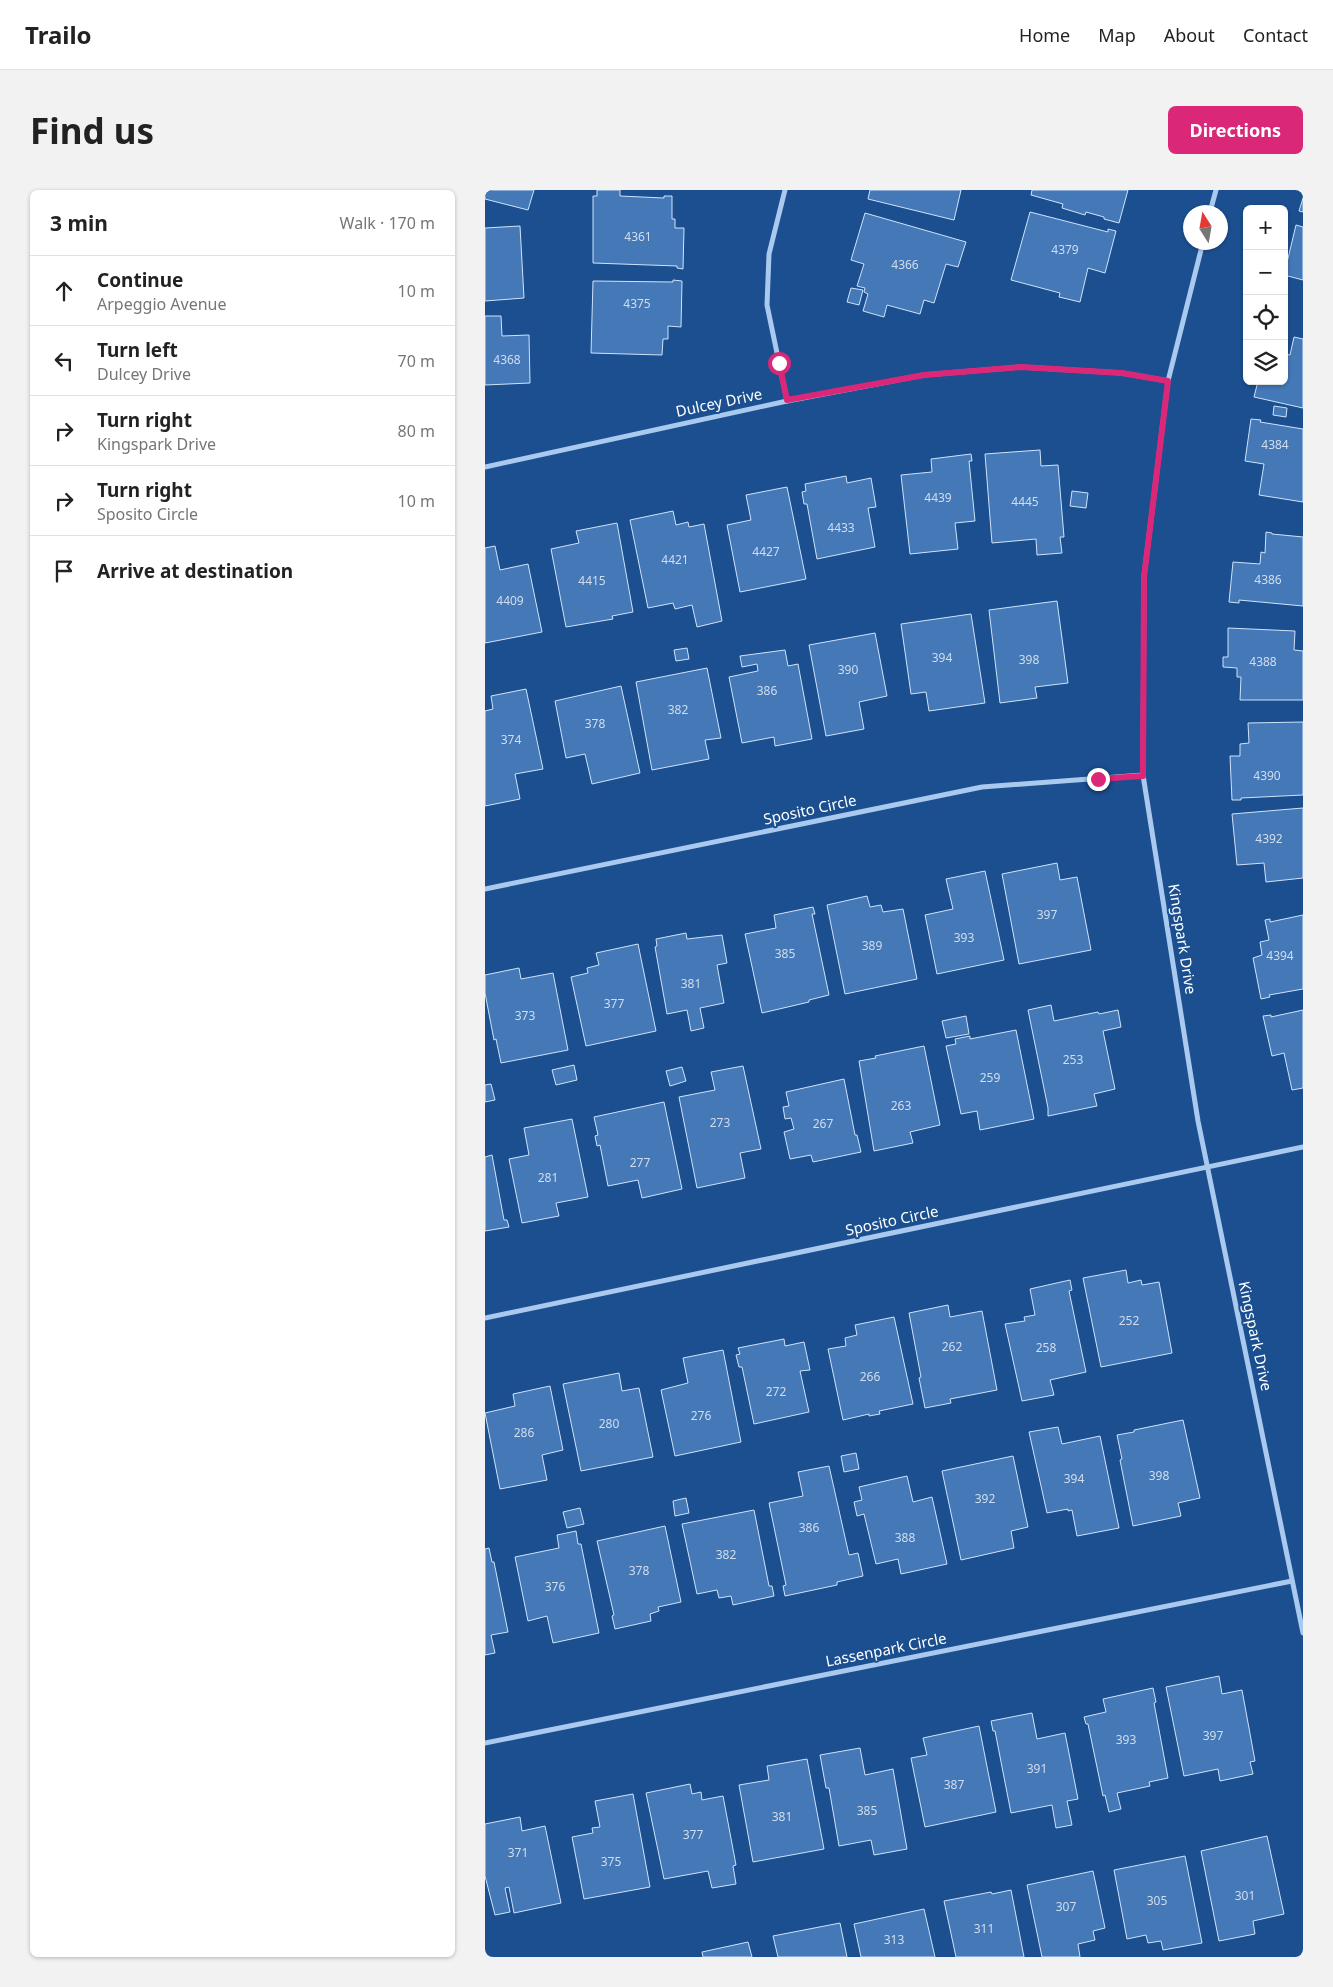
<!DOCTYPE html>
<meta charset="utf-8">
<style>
body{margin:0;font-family:"Noto Sans",sans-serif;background:#f2f2f2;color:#222}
.controls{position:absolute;right:15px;top:15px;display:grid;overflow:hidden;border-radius:8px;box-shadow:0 1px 4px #0004}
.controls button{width:45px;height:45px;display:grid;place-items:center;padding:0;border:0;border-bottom:1px solid #e0e0e0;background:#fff;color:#222;font:25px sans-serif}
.compass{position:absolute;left:698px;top:15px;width:45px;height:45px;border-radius:50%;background:#fff;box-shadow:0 1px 4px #0004;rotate:349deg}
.stop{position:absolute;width:15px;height:15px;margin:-11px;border:4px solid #db2777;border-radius:50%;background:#fff}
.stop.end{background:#db2777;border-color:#fff;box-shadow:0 1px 5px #0008}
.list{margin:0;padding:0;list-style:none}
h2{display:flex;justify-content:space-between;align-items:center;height:65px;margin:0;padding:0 20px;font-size:21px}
h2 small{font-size:16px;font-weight:400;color:#767676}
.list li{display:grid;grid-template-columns:32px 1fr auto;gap:15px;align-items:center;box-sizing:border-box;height:70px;padding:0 20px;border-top:1px solid #e0e0e0}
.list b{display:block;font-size:19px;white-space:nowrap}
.list p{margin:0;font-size:16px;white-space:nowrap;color:#767676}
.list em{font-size:16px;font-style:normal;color:#767676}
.icon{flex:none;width:28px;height:28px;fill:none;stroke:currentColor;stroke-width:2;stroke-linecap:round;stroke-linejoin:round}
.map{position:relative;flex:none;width:818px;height:1767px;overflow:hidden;border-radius:8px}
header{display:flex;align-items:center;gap:30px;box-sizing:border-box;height:70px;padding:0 25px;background:#fff;border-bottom:1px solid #e0e0e0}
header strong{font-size:24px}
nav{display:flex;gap:28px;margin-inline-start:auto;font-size:18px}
.intro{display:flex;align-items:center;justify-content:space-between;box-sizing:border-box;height:120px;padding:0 30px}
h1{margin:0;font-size:35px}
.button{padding:12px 22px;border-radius:8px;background:#db2777;color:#fff;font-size:18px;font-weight:700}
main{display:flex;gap:30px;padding:0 30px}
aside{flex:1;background:#fff;border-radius:8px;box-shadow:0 1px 4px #0004}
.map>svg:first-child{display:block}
.building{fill:#4478b7;stroke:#cfe3fa}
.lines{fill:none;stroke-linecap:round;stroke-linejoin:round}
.street{stroke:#a9c9ee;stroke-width:5}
.route{stroke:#db2777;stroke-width:6}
.labels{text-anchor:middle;stroke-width:4;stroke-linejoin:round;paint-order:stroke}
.number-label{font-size:12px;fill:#d0dded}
.street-label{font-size:15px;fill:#fff;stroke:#1b4f8f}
</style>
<header>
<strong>Trailo</strong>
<nav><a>Home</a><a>Map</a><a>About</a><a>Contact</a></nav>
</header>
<div class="intro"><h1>Find us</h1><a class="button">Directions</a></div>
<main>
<aside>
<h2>3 min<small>Walk · 170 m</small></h2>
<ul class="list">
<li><svg class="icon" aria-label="ahead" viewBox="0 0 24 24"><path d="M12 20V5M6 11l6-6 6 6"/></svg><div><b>Continue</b><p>Arpeggio Avenue</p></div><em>10 m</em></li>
<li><svg class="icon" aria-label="left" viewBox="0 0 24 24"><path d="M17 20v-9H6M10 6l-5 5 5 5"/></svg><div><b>Turn left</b><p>Dulcey Drive</p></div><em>70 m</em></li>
<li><svg class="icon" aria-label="right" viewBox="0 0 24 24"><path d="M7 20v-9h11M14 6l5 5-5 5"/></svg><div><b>Turn right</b><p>Kingspark Drive</p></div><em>80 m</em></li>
<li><svg class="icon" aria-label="right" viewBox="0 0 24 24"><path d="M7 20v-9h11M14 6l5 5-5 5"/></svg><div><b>Turn right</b><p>Sposito Circle</p></div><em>10 m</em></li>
<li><svg class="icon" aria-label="arrive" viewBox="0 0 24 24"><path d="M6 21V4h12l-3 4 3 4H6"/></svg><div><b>Arrive at destination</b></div></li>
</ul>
</aside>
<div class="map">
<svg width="818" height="1767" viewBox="0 0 818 1767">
<rect width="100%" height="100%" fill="#1b4f8f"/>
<g class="building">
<path d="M 0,0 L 49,0 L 43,20 L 0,9 Z"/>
<path d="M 112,0 L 135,0 L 135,6 L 179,8 L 179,6 L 187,6 L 187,29 L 190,29 L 190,38 L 199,38 L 198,79 L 192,78 L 192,76 L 108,73 L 108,6 L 112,6 Z"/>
<path d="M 385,0 L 476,0 L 469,30 L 383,9 Z"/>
<path d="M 547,0 L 643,0 L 634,33 L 619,29 L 619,27 L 601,22 L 600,25 L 577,18 L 578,14 L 546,5 Z"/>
<path d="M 818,8 L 818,22 L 814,21 Z"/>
<path d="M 545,22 L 623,42 L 623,39 L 631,41 L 620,83 L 603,78 L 595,112 L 574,107 L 575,103 L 526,90 Z"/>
<path d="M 380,23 L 481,52 L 473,77 L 461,74 L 449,113 L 439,110 L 435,124 L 402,115 L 399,127 L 378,121 L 383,104 L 379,102 L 380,98 L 372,96 L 379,74 L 366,70 Z"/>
<path d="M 811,35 L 818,37 L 818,90 L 799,85 Z"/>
<path d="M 35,36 L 39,108 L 0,111 L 0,38 Z"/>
<path d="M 188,90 L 197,91 L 196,137 L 183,136 L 183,149 L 178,149 L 177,165 L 106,163 L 108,91 L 188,92 Z"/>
<path d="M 366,98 L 378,100 L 374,115 L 362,112 Z"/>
<path d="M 0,126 L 16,126 L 17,146 L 44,145 L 45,193 L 0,195 Z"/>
<path d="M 809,147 L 818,149 L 818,218 L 769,207 L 773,191 L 799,191 L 799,164 L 805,165 Z"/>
<path d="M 789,216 L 802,218 L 801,227 L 788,225 Z"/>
<path d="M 766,229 L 776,230 L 775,232 L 818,239 L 818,312 L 774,305 L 779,274 L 760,271 Z"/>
<path d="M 555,260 L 556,276 L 573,275 L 579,347 L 575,347 L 577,363 L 552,365 L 551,349 L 507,353 L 500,264 Z"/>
<path d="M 486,264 L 487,271 L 484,271 L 490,331 L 470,333 L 473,359 L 425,364 L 416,285 L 447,282 L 446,269 Z"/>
<path d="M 361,286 L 362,293 L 386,288 L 391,317 L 383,318 L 390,357 L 332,369 L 322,314 L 319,314 L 317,302 L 321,301 L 320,294 Z"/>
<path d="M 302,297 L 321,389 L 255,402 L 242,335 L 266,330 L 261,305 Z"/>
<path d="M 587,301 L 603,303 L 601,318 L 585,316 Z"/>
<path d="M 188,321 L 191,335 L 203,332 L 204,337 L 219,334 L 237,431 L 212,437 L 207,415 L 190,419 L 188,413 L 163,418 L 145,330 Z"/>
<path d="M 132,333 L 148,422 L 127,426 L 128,429 L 81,437 L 66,359 L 94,353 L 91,341 Z"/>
<path d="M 781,342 L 787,343 L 787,344 L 818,347 L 818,416 L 754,410 L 754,413 L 744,412 L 748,372 L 775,374 L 776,362 L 780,363 Z"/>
<path d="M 10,356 L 15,380 L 43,374 L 57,442 L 0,453 L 0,358 Z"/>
<path d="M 572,411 L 583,493 L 550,497 L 552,508 L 515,513 L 504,420 Z"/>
<path d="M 486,424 L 500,513 L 444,521 L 441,502 L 426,504 L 416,434 Z"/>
<path d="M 743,438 L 810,441 L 809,460 L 818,461 L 818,510 L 755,510 L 756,487 L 752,487 L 752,478 L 738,477 L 738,467 L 743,467 Z"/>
<path d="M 390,443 L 402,506 L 374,512 L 379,539 L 341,546 L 324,455 Z"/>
<path d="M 202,458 L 204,469 L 191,471 L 189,460 Z"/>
<path d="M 300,460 L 303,476 L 313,474 L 327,549 L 290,556 L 289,547 L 257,553 L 244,487 L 273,481 L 272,474 L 257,477 L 255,466 Z"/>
<path d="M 222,478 L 236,548 L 220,550 L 224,569 L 167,580 L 151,492 Z"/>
<path d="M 136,496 L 155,583 L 107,594 L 100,564 L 81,568 L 70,511 Z"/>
<path d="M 41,499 L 58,579 L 30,584 L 35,609 L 0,616 L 0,521 L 8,519 L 6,506 Z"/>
<path d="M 818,532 L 818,605 L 756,608 L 756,610 L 747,610 L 745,566 L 755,566 L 755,554 L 764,553 L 763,533 Z"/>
<path d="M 818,618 L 818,688 L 781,692 L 779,673 L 752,675 L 747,624 Z"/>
<path d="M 572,673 L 575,690 L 592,687 L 606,760 L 534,774 L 517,684 Z"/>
<path d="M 500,681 L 519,770 L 452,784 L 440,725 L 468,719 L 461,689 Z"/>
<path d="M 382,706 L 385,717 L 396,715 L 398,722 L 418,719 L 432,789 L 360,804 L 342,715 Z"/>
<path d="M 328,717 L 330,724 L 327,724 L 344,805 L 324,810 L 324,812 L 277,823 L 260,744 L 291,738 L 289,725 Z"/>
<path d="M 818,725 L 818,799 L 784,805 L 785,807 L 776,809 L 768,768 L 777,765 L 775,752 L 784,750 L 780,730 L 785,729 L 785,732 Z"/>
<path d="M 201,743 L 202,749 L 237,745 L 242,773 L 232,775 L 239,813 L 215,818 L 219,838 L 206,841 L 202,820 L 182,824 L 170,757 L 172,756 L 171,749 Z"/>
<path d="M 153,754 L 171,841 L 101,856 L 86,787 L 103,783 L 102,778 L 114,775 L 111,763 Z"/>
<path d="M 34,778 L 36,789 L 68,783 L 83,860 L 16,873 L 11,849 L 9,850 L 0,803 L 0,785 Z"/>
<path d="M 566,815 L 569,831 L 613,822 L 614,824 L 633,820 L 636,837 L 618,841 L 630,899 L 609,904 L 612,916 L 563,926 L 563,918 L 543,820 Z"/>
<path d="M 818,820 L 818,898 L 807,900 L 799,863 L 787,866 L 778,826 L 786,825 L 786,827 Z"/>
<path d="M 481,826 L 484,844 L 461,848 L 457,831 Z"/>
<path d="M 531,840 L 549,929 L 495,940 L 492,921 L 476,924 L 461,856 L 471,854 L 470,849 L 485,846 L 485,849 Z"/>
<path d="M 439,856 L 455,935 L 425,942 L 428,953 L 389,961 L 374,871 L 391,868 L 390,866 Z"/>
<path d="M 89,875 L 92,890 L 71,895 L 67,880 Z"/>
<path d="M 258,876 L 276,959 L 255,963 L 260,988 L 212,998 L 194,907 L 230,900 L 226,882 Z"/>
<path d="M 197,877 L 201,891 L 185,896 L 181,881 Z"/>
<path d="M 359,889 L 370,945 L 372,945 L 376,962 L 328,972 L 326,965 L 305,969 L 299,942 L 309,939 L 306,928 L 300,929 L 298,917 L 304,916 L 301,902 Z"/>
<path d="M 6,894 L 10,910 L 0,912 L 0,895 Z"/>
<path d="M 179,912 L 197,999 L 157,1008 L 153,990 L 123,996 L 115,955 L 112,956 L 110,946 L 113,945 L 109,927 Z"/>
<path d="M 87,929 L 103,1007 L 71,1013 L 74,1026 L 37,1033 L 24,969 L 44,965 L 39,938 Z"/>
<path d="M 7,965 L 19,1030 L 22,1030 L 24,1037 L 0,1041 L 0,967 Z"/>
<path d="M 641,1080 L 643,1093 L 656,1090 L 657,1095 L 674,1092 L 687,1163 L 616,1177 L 598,1088 Z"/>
<path d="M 585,1090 L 587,1100 L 584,1101 L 601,1182 L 565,1190 L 569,1205 L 537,1211 L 520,1134 L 540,1131 L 539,1127 L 550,1125 L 545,1099 Z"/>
<path d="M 463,1115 L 465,1127 L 497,1121 L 512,1200 L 465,1209 L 466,1213 L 440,1218 L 434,1188 L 436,1187 L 424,1123 Z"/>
<path d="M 409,1127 L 428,1214 L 394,1221 L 395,1224 L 384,1226 L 384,1224 L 358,1230 L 343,1159 L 361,1156 L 360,1148 L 372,1145 L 370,1135 Z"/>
<path d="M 299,1149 L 300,1156 L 319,1152 L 325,1180 L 315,1181 L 324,1222 L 269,1234 L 257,1177 L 254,1177 L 251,1165 L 255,1164 L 253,1158 Z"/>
<path d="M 238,1160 L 256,1252 L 190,1266 L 176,1200 L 203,1193 L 198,1168 Z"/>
<path d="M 134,1183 L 137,1201 L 154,1198 L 168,1267 L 96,1281 L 78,1194 Z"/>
<path d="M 65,1196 L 78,1260 L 57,1265 L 62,1290 L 15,1299 L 0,1223 L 30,1216 L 28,1204 Z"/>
<path d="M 698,1230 L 715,1308 L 693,1313 L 696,1326 L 648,1336 L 635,1270 L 637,1269 L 632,1245 L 649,1242 L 649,1240 Z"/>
<path d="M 573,1237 L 577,1254 L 615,1246 L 634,1338 L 592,1346 L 587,1320 L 583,1321 L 583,1319 L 562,1323 L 544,1242 Z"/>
<path d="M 371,1263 L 374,1279 L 359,1282 L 356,1266 Z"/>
<path d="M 528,1266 L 543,1337 L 526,1341 L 529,1358 L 476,1370 L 457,1281 Z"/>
<path d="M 344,1276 L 364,1365 L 373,1363 L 378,1386 L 352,1392 L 352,1395 L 300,1406 L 298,1396 L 301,1395 L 284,1313 L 318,1306 L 313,1282 Z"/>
<path d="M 422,1286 L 428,1312 L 447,1307 L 462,1374 L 416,1384 L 413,1369 L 391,1374 L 379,1324 L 372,1326 L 369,1312 L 377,1310 L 374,1297 Z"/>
<path d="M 201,1308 L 204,1323 L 190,1326 L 188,1311 Z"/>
<path d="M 95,1318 L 99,1334 L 82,1338 L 78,1322 Z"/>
<path d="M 269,1320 L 284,1396 L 287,1396 L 289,1406 L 248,1415 L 246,1406 L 234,1408 L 232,1400 L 212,1404 L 197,1334 Z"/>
<path d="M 180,1336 L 196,1412 L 173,1417 L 174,1421 L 165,1424 L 166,1431 L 130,1439 L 127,1426 L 129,1425 L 112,1351 Z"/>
<path d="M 91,1341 L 93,1354 L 96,1354 L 114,1443 L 68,1453 L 62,1426 L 43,1431 L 30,1367 L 74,1358 L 72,1345 Z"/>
<path d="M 4,1358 L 7,1372 L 9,1372 L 23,1442 L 6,1445 L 10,1463 L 0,1465 L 0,1359 Z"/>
<path d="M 734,1486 L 737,1504 L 757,1500 L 770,1571 L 765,1572 L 768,1584 L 735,1591 L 733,1579 L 699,1586 L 681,1497 Z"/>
<path d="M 668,1498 L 671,1512 L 669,1513 L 683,1588 L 664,1592 L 665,1596 L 632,1603 L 636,1619 L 624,1622 L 620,1605 L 618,1606 L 603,1534 L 601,1534 L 599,1527 L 621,1522 L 618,1509 Z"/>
<path d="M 547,1523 L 552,1549 L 580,1543 L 593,1609 L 582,1611 L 587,1635 L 571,1638 L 567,1615 L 526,1623 L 510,1541 L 508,1541 L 506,1531 Z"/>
<path d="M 494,1536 L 511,1622 L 440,1637 L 426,1568 L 442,1565 L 438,1548 Z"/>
<path d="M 375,1558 L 380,1585 L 408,1579 L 422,1659 L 389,1665 L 386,1650 L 354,1656 L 344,1598 L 341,1598 L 335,1565 Z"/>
<path d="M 322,1569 L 339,1659 L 268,1672 L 254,1595 L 284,1590 L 282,1576 Z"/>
<path d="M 205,1594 L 207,1604 L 216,1602 L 217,1610 L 238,1606 L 251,1675 L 248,1676 L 251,1694 L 227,1698 L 223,1681 L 179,1689 L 161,1603 Z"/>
<path d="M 148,1604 L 165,1697 L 99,1709 L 87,1647 L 108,1643 L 107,1638 L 115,1637 L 110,1611 Z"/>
<path d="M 35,1627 L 37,1641 L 60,1636 L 76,1713 L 29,1723 L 24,1697 L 20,1698 L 25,1722 L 10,1725 L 0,1686 L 0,1634 Z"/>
<path d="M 782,1646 L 799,1724 L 768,1731 L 770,1744 L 734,1751 L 716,1661 Z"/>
<path d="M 700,1666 L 717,1753 L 678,1760 L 676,1751 L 663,1753 L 661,1745 L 642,1749 L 629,1680 Z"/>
<path d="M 608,1681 L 620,1738 L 608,1741 L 610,1750 L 593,1754 L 595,1767 L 557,1767 L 542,1695 Z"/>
<path d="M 526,1700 L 539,1767 L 471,1767 L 459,1711 L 506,1702 L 507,1704 Z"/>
<path d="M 439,1719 L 450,1767 L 376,1767 L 369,1734 Z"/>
<path d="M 355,1733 L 362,1767 L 293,1767 L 288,1746 Z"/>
<path d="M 263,1752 L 267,1767 L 218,1767 L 217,1762 Z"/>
</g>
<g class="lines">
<g class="street">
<path d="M 300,0 L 284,64 L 282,115 L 302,211"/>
<path d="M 725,22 L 731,0"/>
<path d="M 718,52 L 683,191 L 659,387 L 658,585 L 713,931 L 818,1443"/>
<path d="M 0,277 L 302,211 L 439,185 L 536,177 L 637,183 L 683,191"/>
<path d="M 0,699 L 497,597 L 658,585"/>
<path d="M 0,1128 L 818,957"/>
<path d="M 0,1553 L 807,1391"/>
</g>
</g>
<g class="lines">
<path class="route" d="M 294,173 L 302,210 L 439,185 L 536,177 L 637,183 L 683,191 L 659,387 L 658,586 L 613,589"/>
</g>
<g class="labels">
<g class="number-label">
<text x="153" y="51">4361</text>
<text x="580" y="64">4379</text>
<text x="420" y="79">4366</text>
<text x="152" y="118">4375</text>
<text x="22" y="174">4368</text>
<text x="790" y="259">4384</text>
<text x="453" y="312">4439</text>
<text x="540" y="316">4445</text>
<text x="356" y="342">4433</text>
<text x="281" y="366">4427</text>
<text x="190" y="374">4421</text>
<text x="783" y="394">4386</text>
<text x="107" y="395">4415</text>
<text x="25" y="415">4409</text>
<text x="457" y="472">394</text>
<text x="544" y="474">398</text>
<text x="778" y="476">4388</text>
<text x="363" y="484">390</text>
<text x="282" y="505">386</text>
<text x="193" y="524">382</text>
<text x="110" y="538">378</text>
<text x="26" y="554">374</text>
<text x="782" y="590">4390</text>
<text x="784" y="653">4392</text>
<text x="562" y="729">397</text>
<text x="479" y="752">393</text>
<text x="387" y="760">389</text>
<text x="300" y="768">385</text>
<text x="795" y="770">4394</text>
<text x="206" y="798">381</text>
<text x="129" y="818">377</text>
<text x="40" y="830">373</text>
<text x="588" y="874">253</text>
<text x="505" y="892">259</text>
<text x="416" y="920">263</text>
<text x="235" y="937">273</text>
<text x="338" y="938">267</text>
<text x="155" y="977">277</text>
<text x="63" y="992">281</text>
<text x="644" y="1135">252</text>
<text x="467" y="1161">262</text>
<text x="561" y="1162">258</text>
<text x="385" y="1191">266</text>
<text x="291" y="1206">272</text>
<text x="216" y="1230">276</text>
<text x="124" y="1238">280</text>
<text x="39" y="1247">286</text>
<text x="674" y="1290">398</text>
<text x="589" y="1293">394</text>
<text x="500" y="1313">392</text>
<text x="324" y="1342">386</text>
<text x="420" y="1352">388</text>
<text x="241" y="1369">382</text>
<text x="154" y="1385">378</text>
<text x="70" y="1401">376</text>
<text x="728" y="1550">397</text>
<text x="641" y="1554">393</text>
<text x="552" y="1583">391</text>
<text x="469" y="1599">387</text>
<text x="382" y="1625">385</text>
<text x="297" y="1631">381</text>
<text x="208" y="1649">377</text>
<text x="33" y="1667">371</text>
<text x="126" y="1676">375</text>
<text x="760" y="1710">301</text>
<text x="672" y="1715">305</text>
<text x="581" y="1721">307</text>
<text x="499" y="1743">311</text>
<text x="409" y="1754">313</text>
</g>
<g class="street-label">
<text transform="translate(234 213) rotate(-12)" y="5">Dulcey Drive</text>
<text transform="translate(325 620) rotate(-12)" y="5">Sposito Circle</text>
<text transform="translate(697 749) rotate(81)" y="5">Kingspark Drive</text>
<text transform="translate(407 1031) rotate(-12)" y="5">Sposito Circle</text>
<text transform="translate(770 1146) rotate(78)" y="5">Kingspark Drive</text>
<text transform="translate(401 1460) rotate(-11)" y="5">Lassenpark Circle</text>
</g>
</g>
</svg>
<div class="controls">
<button>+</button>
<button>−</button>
<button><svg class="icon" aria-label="locate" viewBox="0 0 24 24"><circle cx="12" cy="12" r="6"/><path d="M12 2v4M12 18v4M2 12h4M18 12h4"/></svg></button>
<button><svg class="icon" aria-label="layers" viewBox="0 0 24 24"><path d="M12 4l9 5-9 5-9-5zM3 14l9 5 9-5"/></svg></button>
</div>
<svg class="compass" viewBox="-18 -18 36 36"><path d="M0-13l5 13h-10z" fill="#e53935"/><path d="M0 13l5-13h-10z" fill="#767676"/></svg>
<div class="stop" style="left:294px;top:173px"></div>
<div class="stop end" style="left:613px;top:589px"></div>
</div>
</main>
